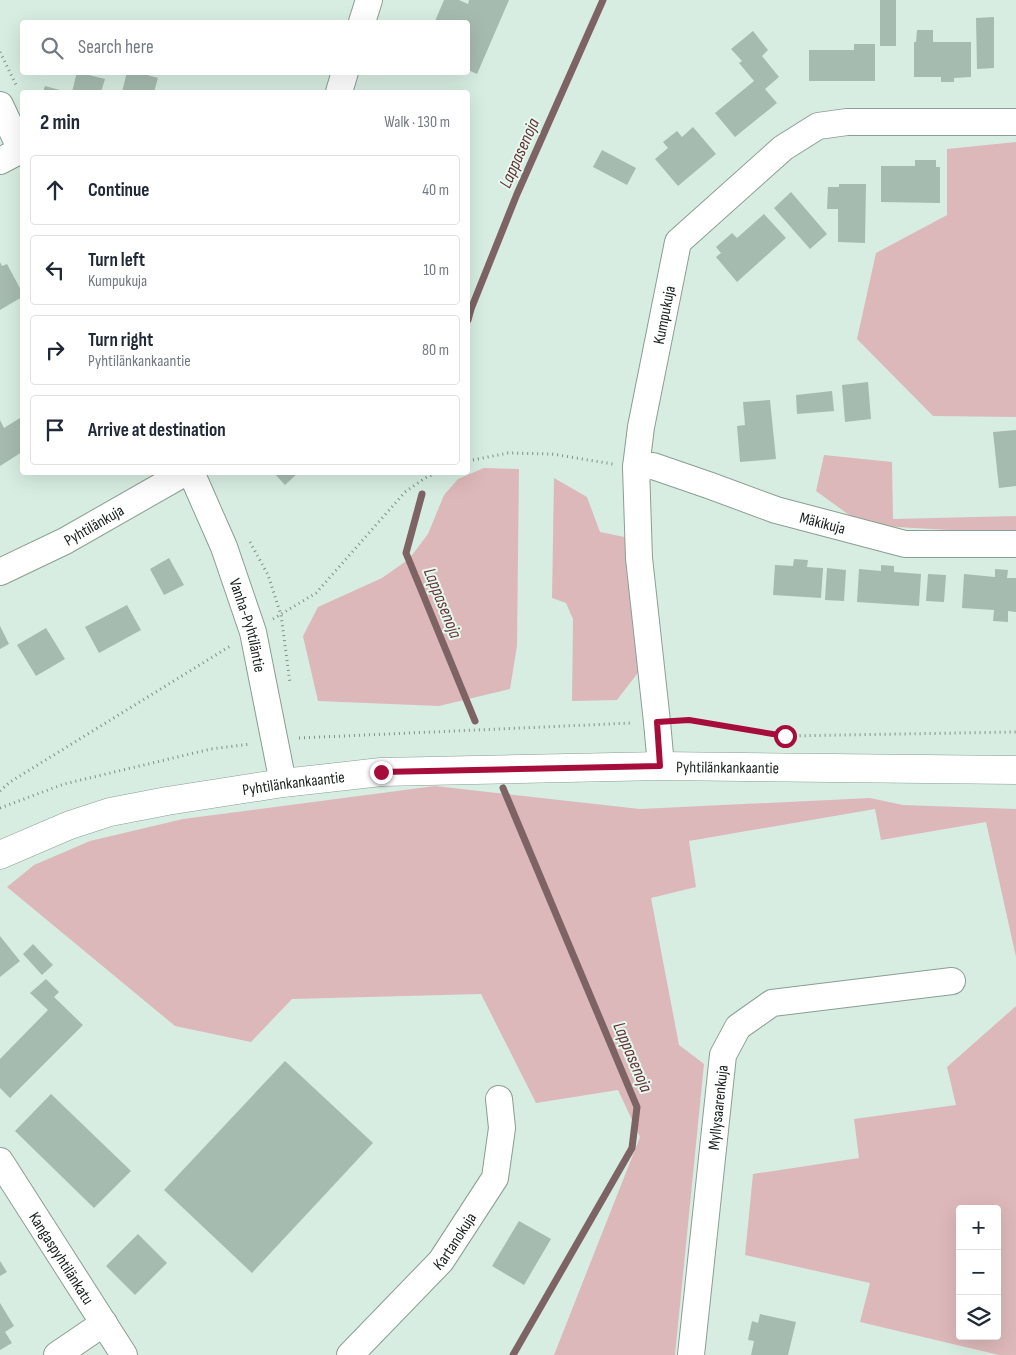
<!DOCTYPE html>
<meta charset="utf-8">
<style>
body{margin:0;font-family:"Sofia Sans Condensed",sans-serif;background:#f6f6f7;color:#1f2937}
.controls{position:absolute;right:15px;bottom:15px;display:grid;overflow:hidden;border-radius:5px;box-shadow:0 5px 20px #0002}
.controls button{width:45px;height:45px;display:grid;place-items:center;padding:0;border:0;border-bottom:1px solid #e0e1e3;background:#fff;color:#1f2937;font:25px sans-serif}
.stop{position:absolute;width:15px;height:15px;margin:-11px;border:4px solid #a60d3a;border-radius:50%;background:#fff}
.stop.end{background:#a60d3a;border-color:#fff;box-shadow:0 1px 5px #0008}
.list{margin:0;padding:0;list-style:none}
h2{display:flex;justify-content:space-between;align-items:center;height:65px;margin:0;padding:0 20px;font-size:21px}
h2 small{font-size:16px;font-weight:400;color:#747a83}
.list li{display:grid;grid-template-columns:32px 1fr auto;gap:15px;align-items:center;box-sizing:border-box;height:70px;margin:0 10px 10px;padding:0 10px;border:1px solid #e0e1e3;border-radius:5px}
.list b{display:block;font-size:19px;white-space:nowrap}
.list p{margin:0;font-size:16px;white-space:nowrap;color:#747a83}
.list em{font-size:16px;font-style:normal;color:#747a83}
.icon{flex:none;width:28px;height:28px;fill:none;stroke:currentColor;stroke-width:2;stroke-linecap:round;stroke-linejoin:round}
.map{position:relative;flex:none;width:1016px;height:1355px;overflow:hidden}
.search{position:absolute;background:#fff;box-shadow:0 5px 20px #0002;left:20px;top:20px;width:450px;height:55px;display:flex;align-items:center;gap:12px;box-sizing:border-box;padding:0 18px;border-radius:5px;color:#747a83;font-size:19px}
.panel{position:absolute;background:#fff;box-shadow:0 5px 20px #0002;left:20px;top:90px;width:450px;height:385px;border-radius:5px}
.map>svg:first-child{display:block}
.green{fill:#ddb8ba;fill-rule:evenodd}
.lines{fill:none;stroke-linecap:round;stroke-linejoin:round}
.stream{stroke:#7d6364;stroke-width:7}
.building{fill:#a6bbb0}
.street-casing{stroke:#8a9e93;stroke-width:28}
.secondary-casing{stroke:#8a9e93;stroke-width:29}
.path{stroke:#808f87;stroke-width:3;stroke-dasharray:1 4;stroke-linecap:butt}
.street{stroke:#fff;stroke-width:26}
.secondary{stroke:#fff;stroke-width:28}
.route{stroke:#a60d3a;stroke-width:6}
.labels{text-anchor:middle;stroke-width:4;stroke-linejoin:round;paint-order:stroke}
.street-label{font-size:16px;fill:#1a211d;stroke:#e4faef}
.water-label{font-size:18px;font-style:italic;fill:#6b3239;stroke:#e4faef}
</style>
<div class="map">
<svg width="1016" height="1355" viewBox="0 0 1016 1355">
<rect width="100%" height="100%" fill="#d7ede2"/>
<g class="green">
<path d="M 1016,142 L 1016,417 L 933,416 L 857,339 L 876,253 L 947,215 L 947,149 Z"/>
<path d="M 824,455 L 892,462 L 893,519 L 1016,516 L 1016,534 L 863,525 L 816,491 Z"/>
<path d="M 484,468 L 519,469 L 517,646 L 510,689 L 439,706 L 318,701 L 303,636 L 318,607 L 382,578 L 409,559 L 428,534 L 444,495 L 458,479 Z"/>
<path d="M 554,478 L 587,497 L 600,532 L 629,538 L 640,670 L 617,700 L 572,701 L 573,619 L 566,603 L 552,598 Z"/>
<path d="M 435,786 L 640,809 L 870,798 L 903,805 L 1016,809 L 1016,957 L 986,822 L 881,840 L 875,809 L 689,841 L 696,887 L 651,898 L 679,1045 L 704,1064 L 675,1355 L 554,1355 L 640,1137 L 618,1090 L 536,1103 L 481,994 L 292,999 L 251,1042 L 175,1026 L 7,887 L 34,865 L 90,841 L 183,819 Z"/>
<path d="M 1016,1006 L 1016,1355 L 999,1355 L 860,1322 L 870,1283 L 745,1255 L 753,1174 L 859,1158 L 854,1119 L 956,1105 L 947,1067 ZM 960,1209 L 997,1209 L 997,1336 L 960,1336 Z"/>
</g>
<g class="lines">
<g class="stream">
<path d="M 468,320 L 471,309 L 517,194 L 603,0"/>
<path d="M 422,494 L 406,553 L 475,721"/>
<path d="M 503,788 L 637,1107 L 632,1148 L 513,1355"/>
</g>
</g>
<g class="building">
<path d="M 444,0 L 459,0 L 468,4 L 469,0 L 509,0 L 477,74 L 468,70 L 468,22 L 435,21 Z"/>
<rect x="880" y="0" width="16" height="46"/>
<path d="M 994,17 L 994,68 L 977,69 L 976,18 Z"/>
<path d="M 917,30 L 933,30 L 933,42 L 971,42 L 971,77 L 954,78 L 954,82 L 941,82 L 941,77 L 914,77 L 914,42 L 916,42 Z"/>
<path d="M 753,31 L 768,50 L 762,56 L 779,77 L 765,89 L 777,103 L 735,137 L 715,113 L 754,81 L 739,63 L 742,61 L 731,49 Z"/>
<path d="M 854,44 L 875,44 L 875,81 L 809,81 L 809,50 L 854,50 Z"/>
<path d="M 77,72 L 105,79 L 101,92 L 72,92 Z"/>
<path d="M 127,72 L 137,72 L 158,78 L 154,92 L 122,92 Z"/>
<path d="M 45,86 L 67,92 L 43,92 Z"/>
<path d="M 693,127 L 716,154 L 678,186 L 655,159 L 668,148 L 663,142 L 677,131 L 682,137 Z"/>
<path d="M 602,150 L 636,168 L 627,185 L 593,167 Z"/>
<path d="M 915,160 L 936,160 L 936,167 L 940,167 L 940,203 L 881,202 L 881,166 L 915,166 Z"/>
<path d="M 839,184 L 866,184 L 865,243 L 838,242 L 838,209 L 827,209 L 828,187 L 839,187 Z"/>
<path d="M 791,192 L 827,234 L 810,249 L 774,208 Z"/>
<path d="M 764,214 L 786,238 L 737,282 L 716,257 L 721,253 L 716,247 L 732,233 L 737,238 Z"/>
<path d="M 0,262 L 2,266 L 7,264 L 22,292 L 22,297 L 0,310 Z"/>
<path d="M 868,382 L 871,419 L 845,422 L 842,385 Z"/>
<path d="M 832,391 L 834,411 L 797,414 L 796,395 Z"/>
<path d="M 770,400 L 776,459 L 740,462 L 737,426 L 745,425 L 743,402 Z"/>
<path d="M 20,418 L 22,422 L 22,452 L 0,466 L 0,420 L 4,428 Z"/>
<path d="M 1016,430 L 1016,486 L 999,488 L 993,432 Z"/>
<path d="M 273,472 L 299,472 L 285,485 Z"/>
<path d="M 169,558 L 184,585 L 164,595 L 150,569 Z"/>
<path d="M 794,559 L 808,560 L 807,567 L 823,568 L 821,598 L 773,595 L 775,565 L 793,566 Z"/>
<path d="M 881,565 L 894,566 L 894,572 L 921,574 L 919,606 L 857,602 L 859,569 L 881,571 Z"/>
<path d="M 827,568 L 846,570 L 844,601 L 825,600 Z"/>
<path d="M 995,569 L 1008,570 L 1007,578 L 1016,578 L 1016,612 L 1008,611 L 1008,622 L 993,621 L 994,610 L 962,608 L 964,574 L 995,577 Z"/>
<path d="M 928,574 L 946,575 L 944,602 L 926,601 Z"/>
<path d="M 127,605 L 141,630 L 99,653 L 85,627 Z"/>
<path d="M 0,626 L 9,644 L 0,649 Z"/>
<path d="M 46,628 L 65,659 L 36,676 L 17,645 Z"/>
<path d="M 0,936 L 20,961 L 0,977 Z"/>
<path d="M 33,944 L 53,965 L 42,975 L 23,954 Z"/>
<path d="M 46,979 L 59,992 L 54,997 L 83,1025 L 10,1098 L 0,1088 L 0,1059 L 48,1010 L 30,993 Z"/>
<path d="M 285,1061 L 373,1143 L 252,1273 L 164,1190 Z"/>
<path d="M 51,1094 L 131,1171 L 94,1208 L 15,1131 Z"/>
<path d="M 519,1221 L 551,1239 L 524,1285 L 492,1266 Z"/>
<path d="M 138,1234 L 167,1263 L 135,1295 L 106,1266 Z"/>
<path d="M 0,1261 L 7,1272 L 0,1276 Z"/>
<path d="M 0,1303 L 14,1326 L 5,1332 L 12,1343 L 0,1350 Z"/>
<path d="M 760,1314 L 796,1322 L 788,1355 L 751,1355 L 754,1341 L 748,1340 L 752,1321 L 758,1323 Z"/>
</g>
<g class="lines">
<defs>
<g id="street">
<path d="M 362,22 L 369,0"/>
<path d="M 339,92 L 345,72"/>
<path d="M 0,105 L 22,152"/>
<path d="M 0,161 L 21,150"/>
<path id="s1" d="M 636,467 L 653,466 L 711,486 L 776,510 L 905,544 L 1016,544"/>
<path id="s2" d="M 191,472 L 224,547 L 253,632 L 283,783"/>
<path id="s3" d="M 0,572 L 65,541 L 186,472"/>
<path id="s4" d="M 661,766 L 657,722 L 639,558 L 636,467 L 641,427 L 678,242 L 783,148 L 818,126 L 847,122 L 1016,122"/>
<path id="s5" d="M 0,1161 L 124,1355"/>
<path d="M 57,1355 L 104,1323"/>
<path id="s6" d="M 350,1355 L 441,1261 L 495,1178 L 502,1128 L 499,1099"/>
<path id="s7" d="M 691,1355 L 723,1055 L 738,1027 L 772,1003 L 952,981"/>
</g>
<g id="secondary">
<path id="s8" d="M 0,855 L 70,825 L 110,812 L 167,801 L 283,783 L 381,772 L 661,766 L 1016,770"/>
</g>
</defs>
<use href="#street" class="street-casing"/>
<use href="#secondary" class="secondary-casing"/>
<g class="path">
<path d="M 0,52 L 17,87"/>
<path d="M 468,461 L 508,453 L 552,454 L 613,464"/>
<path d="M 250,542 L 268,575 L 281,615 L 290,683"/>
<path d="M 273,619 L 316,593 L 405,492 L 425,478 L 439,472"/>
<path d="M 681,721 L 689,720 L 785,736 L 1016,732"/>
<path d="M 299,738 L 632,723"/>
<path d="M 0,791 L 10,782 L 232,645"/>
<path d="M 0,808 L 64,784 L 211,749 L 251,744"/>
</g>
<use href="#street" class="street"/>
<use href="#secondary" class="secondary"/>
</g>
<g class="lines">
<path class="route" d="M 381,772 L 660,766 L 657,722 L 689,720 L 785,736"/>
</g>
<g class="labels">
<g class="street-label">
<text dy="6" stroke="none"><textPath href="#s4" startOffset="455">Kumpukuja</textPath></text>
<text dy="6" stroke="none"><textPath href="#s1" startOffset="196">Mäkikuja</textPath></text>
<text dy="6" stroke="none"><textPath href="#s3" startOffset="105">Pyhtilänkuja</textPath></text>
<text dy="6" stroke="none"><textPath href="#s2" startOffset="164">Vanha-Pyhtiläntie</textPath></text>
<text dy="6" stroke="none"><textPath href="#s8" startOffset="739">Pyhtilänkankaantie</textPath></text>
<text dy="6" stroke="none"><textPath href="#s8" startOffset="304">Pyhtilänkankaantie</textPath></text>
<text dy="6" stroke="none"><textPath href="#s7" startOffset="249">Myllysaarenkuja</textPath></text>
<text dy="6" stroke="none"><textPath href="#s6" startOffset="155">Kartanokuja</textPath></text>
<text dy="6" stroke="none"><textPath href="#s5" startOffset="115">Kangaspyhtilänkatu</textPath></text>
</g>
<g class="water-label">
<text transform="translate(519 153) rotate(-66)" y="6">Lappasenoja</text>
<text transform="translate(443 603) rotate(68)" y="6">Lappasenoja</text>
<text transform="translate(633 1057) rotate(67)" y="6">Lappasenoja</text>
</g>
</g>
</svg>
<div class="controls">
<button>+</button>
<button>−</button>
<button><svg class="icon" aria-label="layers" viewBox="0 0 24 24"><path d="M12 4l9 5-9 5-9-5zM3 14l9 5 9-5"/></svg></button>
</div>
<div class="stop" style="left:785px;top:736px"></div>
<div class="stop end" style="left:381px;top:772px"></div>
<div class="search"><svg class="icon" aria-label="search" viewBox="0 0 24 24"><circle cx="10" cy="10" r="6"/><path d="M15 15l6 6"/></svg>Search here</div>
<section class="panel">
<h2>2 min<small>Walk · 130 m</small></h2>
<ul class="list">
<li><svg class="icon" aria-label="ahead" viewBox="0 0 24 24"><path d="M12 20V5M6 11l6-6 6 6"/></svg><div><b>Continue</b></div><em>40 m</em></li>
<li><svg class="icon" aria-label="left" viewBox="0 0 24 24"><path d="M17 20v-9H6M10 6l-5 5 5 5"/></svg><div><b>Turn left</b><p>Kumpukuja</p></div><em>10 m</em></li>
<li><svg class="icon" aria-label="right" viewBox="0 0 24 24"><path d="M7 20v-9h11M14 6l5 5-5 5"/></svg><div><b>Turn right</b><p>Pyhtilänkankaantie</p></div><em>80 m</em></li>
<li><svg class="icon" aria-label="arrive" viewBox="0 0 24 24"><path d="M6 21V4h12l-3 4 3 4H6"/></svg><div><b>Arrive at destination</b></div></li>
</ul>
</section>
</div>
